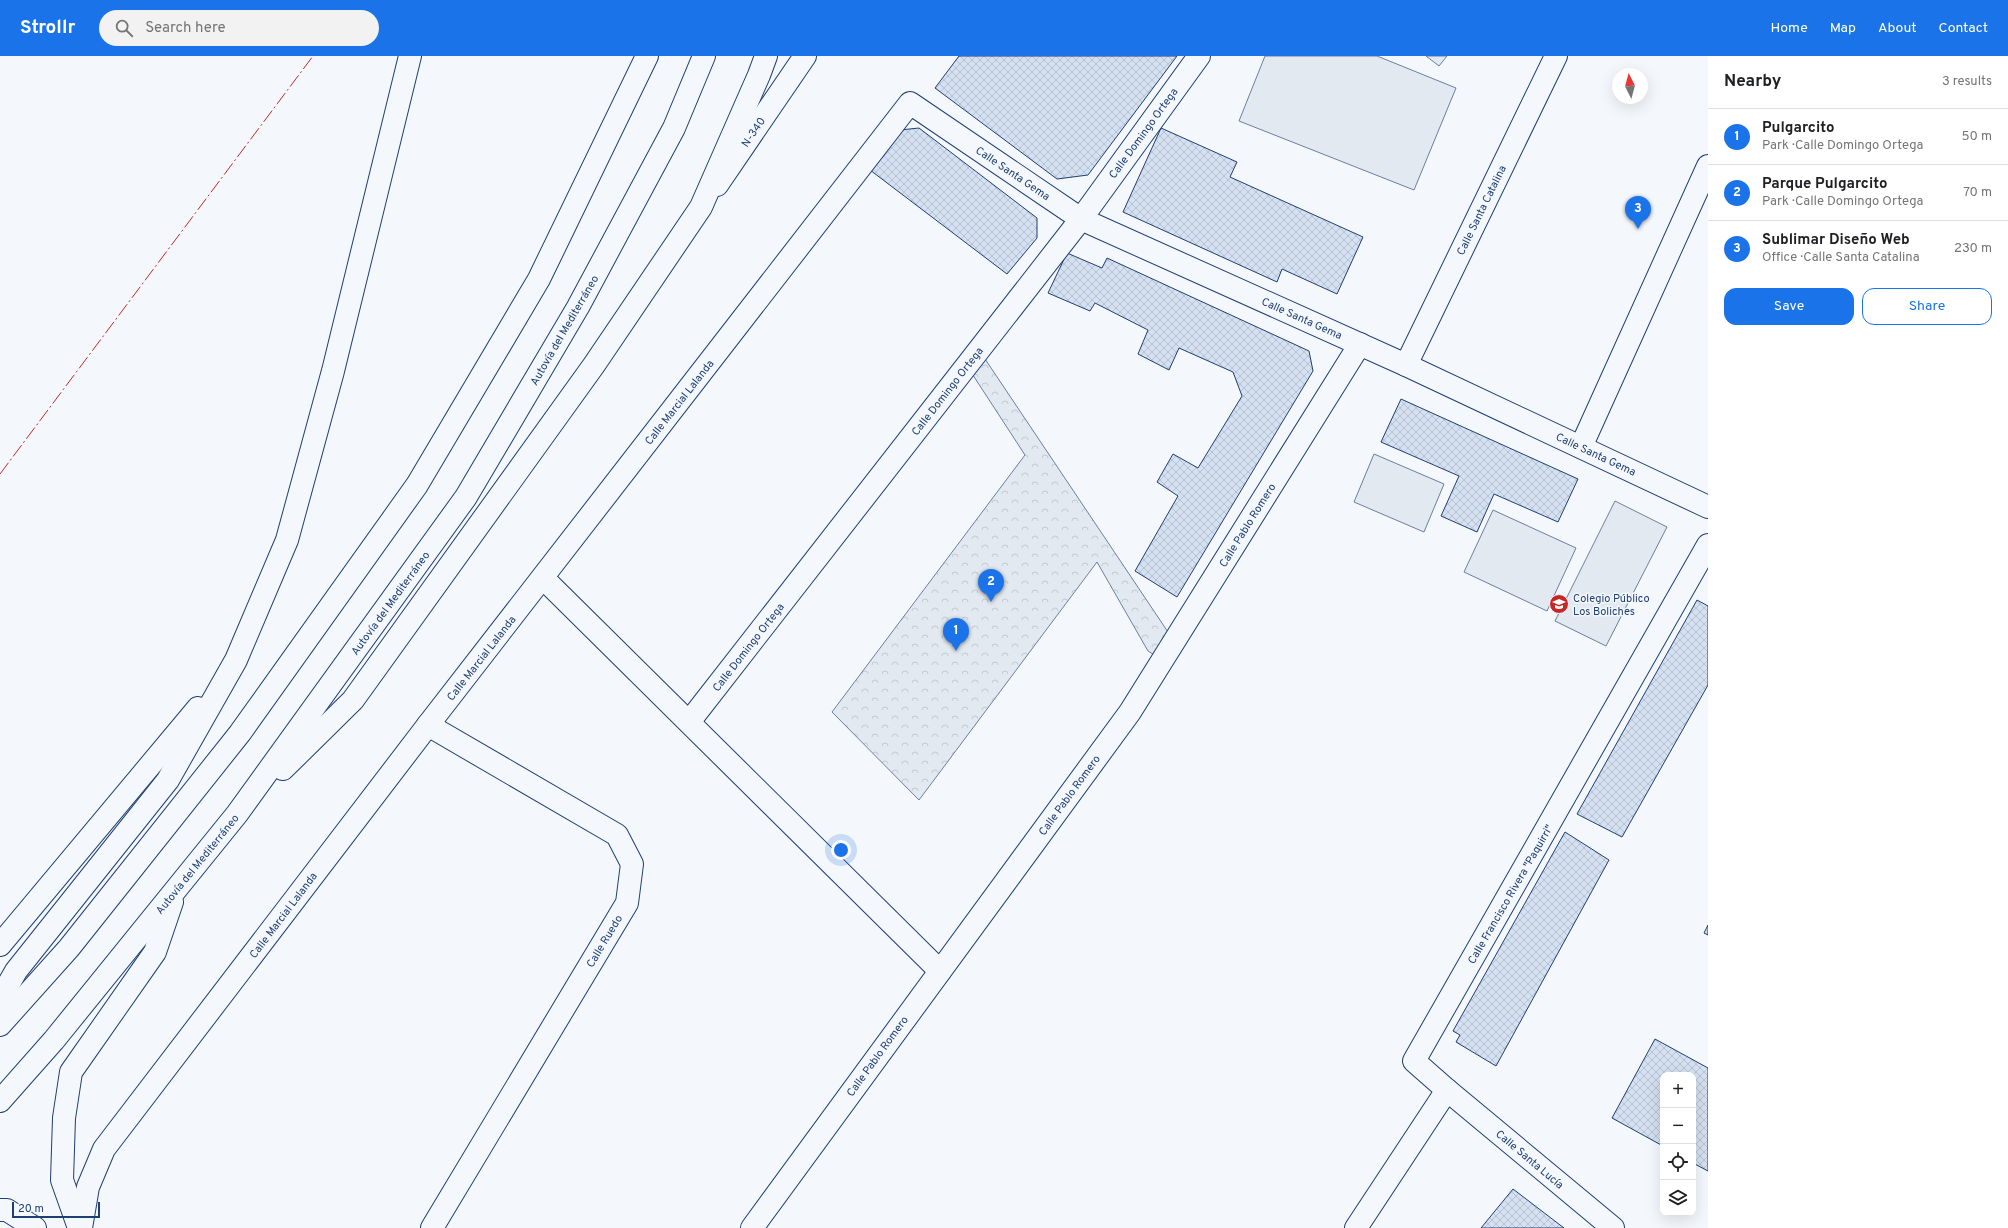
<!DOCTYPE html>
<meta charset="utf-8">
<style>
body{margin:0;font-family:Overpass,sans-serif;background:#f2f2f2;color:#202124}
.controls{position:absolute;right:12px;bottom:12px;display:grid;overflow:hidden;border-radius:8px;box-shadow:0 4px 16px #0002}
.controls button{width:36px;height:36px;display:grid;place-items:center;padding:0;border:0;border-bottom:1px solid #e0e0e0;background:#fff;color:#202124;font:20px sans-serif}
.compass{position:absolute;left:1612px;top:12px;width:36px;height:36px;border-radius:50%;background:#fff;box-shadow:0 4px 16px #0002;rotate:354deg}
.scale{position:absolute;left:12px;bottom:10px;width:88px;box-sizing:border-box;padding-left:4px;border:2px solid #1d3f73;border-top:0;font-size:11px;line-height:14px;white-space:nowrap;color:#1d3f73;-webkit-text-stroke:3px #f4f7fb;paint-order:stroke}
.you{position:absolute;left:841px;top:794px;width:14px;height:14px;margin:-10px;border:3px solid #fff;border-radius:50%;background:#1a73e8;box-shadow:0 0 0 6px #1a73e833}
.badge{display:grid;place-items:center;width:26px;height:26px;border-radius:50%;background:#1a73e8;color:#fff;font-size:13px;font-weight:700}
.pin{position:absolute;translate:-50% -33px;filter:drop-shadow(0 1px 2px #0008)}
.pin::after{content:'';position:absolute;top:21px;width:14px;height:12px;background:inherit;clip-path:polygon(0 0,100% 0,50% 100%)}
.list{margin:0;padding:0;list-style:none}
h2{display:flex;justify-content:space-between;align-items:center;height:52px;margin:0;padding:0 16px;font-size:17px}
h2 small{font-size:13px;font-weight:400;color:#757577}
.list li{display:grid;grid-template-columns:26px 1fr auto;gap:12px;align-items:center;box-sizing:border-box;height:56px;padding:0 16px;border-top:1px solid #e0e0e0}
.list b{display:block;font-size:15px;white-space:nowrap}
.list p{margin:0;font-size:13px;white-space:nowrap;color:#757577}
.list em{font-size:13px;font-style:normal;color:#757577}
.actions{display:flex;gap:8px;padding:12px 16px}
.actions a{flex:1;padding:9px 0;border:1px solid #1a73e8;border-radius:12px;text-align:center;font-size:14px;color:#1a73e8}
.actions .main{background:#1a73e8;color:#fff}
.icon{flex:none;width:22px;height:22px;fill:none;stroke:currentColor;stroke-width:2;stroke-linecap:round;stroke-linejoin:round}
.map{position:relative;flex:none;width:1708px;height:1172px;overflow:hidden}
header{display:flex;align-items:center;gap:24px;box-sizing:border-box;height:56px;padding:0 20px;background:#1a73e8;color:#fff}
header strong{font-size:19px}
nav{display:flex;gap:22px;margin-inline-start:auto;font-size:14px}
.search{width:280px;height:36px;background:#f2f2f2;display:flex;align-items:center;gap:10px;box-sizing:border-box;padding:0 14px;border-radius:22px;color:#757577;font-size:15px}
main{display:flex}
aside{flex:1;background:#fff}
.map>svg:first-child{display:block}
.green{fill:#e3e9f0;stroke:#687fa3}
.park{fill:url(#park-crowns);stroke:#687fa3}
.building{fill:url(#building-cross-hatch);stroke:#1d3f73}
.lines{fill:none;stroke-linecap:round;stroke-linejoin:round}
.minor-casing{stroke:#1d3f73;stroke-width:24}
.major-casing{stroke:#1d3f73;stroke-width:24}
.highway-casing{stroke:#1d3f73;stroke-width:24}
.minor{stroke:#f4f7fb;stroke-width:22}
.major{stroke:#f4f7fb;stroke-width:22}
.highway{stroke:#f4f7fb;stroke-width:22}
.power{stroke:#c62828;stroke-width:1;stroke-dasharray:14 3 2 3;stroke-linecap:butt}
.labels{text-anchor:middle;stroke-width:3;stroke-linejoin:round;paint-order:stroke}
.street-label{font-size:11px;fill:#1d3f73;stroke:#f4f7fb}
.poi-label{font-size:11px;fill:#1d3f73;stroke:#f4f7fb;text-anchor:start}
</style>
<header>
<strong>Strollr</strong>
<div class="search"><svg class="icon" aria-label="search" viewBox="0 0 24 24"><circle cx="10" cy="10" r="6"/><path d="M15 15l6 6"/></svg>Search here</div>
<nav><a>Home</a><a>Map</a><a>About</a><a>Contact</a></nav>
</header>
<main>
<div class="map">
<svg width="1708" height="1172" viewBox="0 0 1708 1172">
<defs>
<pattern id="park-crowns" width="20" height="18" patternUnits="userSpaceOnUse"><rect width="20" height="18" fill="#e3e9f0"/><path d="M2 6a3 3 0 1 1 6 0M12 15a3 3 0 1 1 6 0" fill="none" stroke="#c2c9d1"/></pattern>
<pattern id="building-cross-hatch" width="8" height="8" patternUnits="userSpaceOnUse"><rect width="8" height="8" fill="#d5e0f0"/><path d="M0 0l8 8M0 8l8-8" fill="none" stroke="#b6c1d1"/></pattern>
</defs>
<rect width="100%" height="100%" fill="#f4f7fb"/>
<g class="green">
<path d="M 1265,0 L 1377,0 L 1456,32 L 1414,134 L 1239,65 Z"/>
<path d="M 1426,0 L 1447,0 L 1439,10 Z"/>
<path d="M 1374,398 L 1444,428 L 1424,476 L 1354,446 Z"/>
<path d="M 1615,445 L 1667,471 L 1606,590 L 1555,565 Z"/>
<path d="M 1493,454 L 1576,492 L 1547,555 L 1464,516 Z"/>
</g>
<path class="park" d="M 979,294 L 1174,585 L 1162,604 L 1148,595 L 1097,506 L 919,744 L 832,656 L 1025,399 L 967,310 Z"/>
<g class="building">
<path d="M 959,0 L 1177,0 L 1088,119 L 1057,123 L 935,32 Z"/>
<path d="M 919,72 L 1037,162 L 1037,182 L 1007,218 L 870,114 L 900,74 Z"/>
<path d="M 1161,72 L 1237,106 L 1230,121 L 1363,181 L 1337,238 L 1282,213 L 1277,226 L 1123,156 Z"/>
<path d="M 1067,197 L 1102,212 L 1107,202 L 1309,295 L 1313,315 L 1177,541 L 1135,515 L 1178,440 L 1157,426 L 1173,398 L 1198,412 L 1242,340 L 1233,316 L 1179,292 L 1169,314 L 1138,298 L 1148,274 L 1095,247 L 1090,255 L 1048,237 Z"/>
<path d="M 1401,343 L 1578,423 L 1558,466 L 1494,438 L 1477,476 L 1441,460 L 1459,420 L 1381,386 Z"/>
<path d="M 1697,544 L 1708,550 L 1708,629 L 1622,781 L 1577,758 Z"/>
<path d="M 1565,776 L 1609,804 L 1496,1010 L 1456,986 L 1460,979 L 1453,975 Z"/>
<path d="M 1708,869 L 1708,879 L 1704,877 Z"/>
<path d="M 1655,983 L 1708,1012 L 1708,1115 L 1693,1107 L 1693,1019 L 1663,1019 L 1663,1090 L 1612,1062 Z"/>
<path d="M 1513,1133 L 1564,1172 L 1481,1172 Z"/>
</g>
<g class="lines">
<defs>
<g id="minor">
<path d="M 1406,309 L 1556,0"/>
<path d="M 1581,391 L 1708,110"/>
<path d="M 543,522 L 940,915"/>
<path d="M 689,666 L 1081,163 L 1199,0"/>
<path d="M 428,669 L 617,779 L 632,808 L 627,847 L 432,1172"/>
<path d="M 81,1172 L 88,1131 L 104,1093 L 428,669 L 910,47 L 1081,163 L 1406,309 L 1708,451"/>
<path d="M 752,1172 L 1130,656 L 1360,288"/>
<path d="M 1356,1172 L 1447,1034"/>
<path d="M 1613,1172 L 1447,1034 L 1414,1005 L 1708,489"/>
</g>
<path id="major" d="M 717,129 L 805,0"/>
<g id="highway">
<path d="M 283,713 L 353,644 L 594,309 L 701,151 L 759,19 L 766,0"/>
<path d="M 0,889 L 198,652"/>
<path d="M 0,943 L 16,915 L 168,724 L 236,604 L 287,484 L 333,315 L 410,0"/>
<path d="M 0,969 L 69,892 L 240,677 L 417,429 L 539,223 L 647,0"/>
<path d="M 0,1045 L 54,984 L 237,758 L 466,441 L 578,251 L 674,72 L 704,0"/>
<path d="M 0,1154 L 7,1154 L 35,1172"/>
<path d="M 79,1172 L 62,1124 L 64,1062 L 71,1016 L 155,896 L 172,846"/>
</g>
</defs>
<use href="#minor" class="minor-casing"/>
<use href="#major" class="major-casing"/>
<use href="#highway" class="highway-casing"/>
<use href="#minor" class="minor"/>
<use href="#major" class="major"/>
<use href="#highway" class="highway"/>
<path class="power" d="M 0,418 L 313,0"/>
</g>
<defs>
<symbol id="school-disc" viewBox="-11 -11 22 22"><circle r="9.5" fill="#c62828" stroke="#f4f7fb"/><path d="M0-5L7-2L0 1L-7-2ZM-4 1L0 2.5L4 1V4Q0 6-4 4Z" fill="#fff"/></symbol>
</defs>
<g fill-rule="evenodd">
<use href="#school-disc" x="1548" y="537" width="22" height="22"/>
</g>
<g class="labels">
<g class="street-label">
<text transform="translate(753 76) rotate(-56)" y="4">N-340</text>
<text transform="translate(1143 77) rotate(-54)" y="4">Calle Domingo Ortega</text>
<text transform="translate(1013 117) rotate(34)" y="4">Calle Santa Gema</text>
<text transform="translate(1481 154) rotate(-64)" y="4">Calle Santa Catalina</text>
<text transform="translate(1302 262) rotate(24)" y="4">Calle Santa Gema</text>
<text transform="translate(564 274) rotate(-60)" y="4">Autovía del Mediterráneo</text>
<text transform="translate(947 335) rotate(-52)" y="4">Calle Domingo Ortega</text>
<text transform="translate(679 346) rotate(-52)" y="4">Calle Marcial Lalanda</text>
<text transform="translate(1596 398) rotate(25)" y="4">Calle Santa Gema</text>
<text transform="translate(1247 469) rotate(-58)" y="4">Calle Pablo Romero</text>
<text transform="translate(390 547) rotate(-54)" y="4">Autovía del Mediterráneo</text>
<text transform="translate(748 591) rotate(-52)" y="4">Calle Domingo Ortega</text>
<text transform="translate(481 602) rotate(-52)" y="4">Calle Marcial Lalanda</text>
<text transform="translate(1069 739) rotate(-54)" y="4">Calle Pablo Romero</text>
<text transform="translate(197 808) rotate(-51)" y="4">Autovía del Mediterráneo</text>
<text transform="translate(1510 838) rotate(-60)" y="4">Calle Francisco Rivera "Paquirri"</text>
<text transform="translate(283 859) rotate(-53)" y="4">Calle Marcial Lalanda</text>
<text transform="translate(604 885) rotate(-59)" y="4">Calle Ruedo</text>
<text transform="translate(877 1000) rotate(-54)" y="4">Calle Pablo Romero</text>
<text transform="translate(1530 1103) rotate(40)" y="4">Calle Santa Lucía</text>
</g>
<g class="poi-label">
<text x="1573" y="546">Colegio Público<tspan x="1573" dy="13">Los Boliches</tspan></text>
</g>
</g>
</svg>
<div class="controls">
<button>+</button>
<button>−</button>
<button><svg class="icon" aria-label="locate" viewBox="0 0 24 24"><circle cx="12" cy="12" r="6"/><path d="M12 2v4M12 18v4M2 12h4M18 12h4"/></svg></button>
<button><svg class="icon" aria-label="layers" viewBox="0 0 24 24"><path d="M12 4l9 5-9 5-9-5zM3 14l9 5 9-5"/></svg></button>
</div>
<svg class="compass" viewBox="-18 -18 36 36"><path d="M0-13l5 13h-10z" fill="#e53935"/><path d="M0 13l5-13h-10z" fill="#757577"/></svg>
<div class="scale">20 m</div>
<div class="you"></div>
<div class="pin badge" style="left:956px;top:595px">1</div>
<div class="pin badge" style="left:991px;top:546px">2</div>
<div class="pin badge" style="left:1638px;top:173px">3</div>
</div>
<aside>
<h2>Nearby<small>3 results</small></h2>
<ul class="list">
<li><span class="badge">1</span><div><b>Pulgarcito</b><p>Park · Calle Domingo Ortega</p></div><em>50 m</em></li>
<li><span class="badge">2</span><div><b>Parque Pulgarcito</b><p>Park · Calle Domingo Ortega</p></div><em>70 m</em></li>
<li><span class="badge">3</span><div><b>Sublimar Diseño Web</b><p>Office · Calle Santa Catalina</p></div><em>230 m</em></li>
</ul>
<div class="actions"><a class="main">Save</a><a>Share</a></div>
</aside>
</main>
